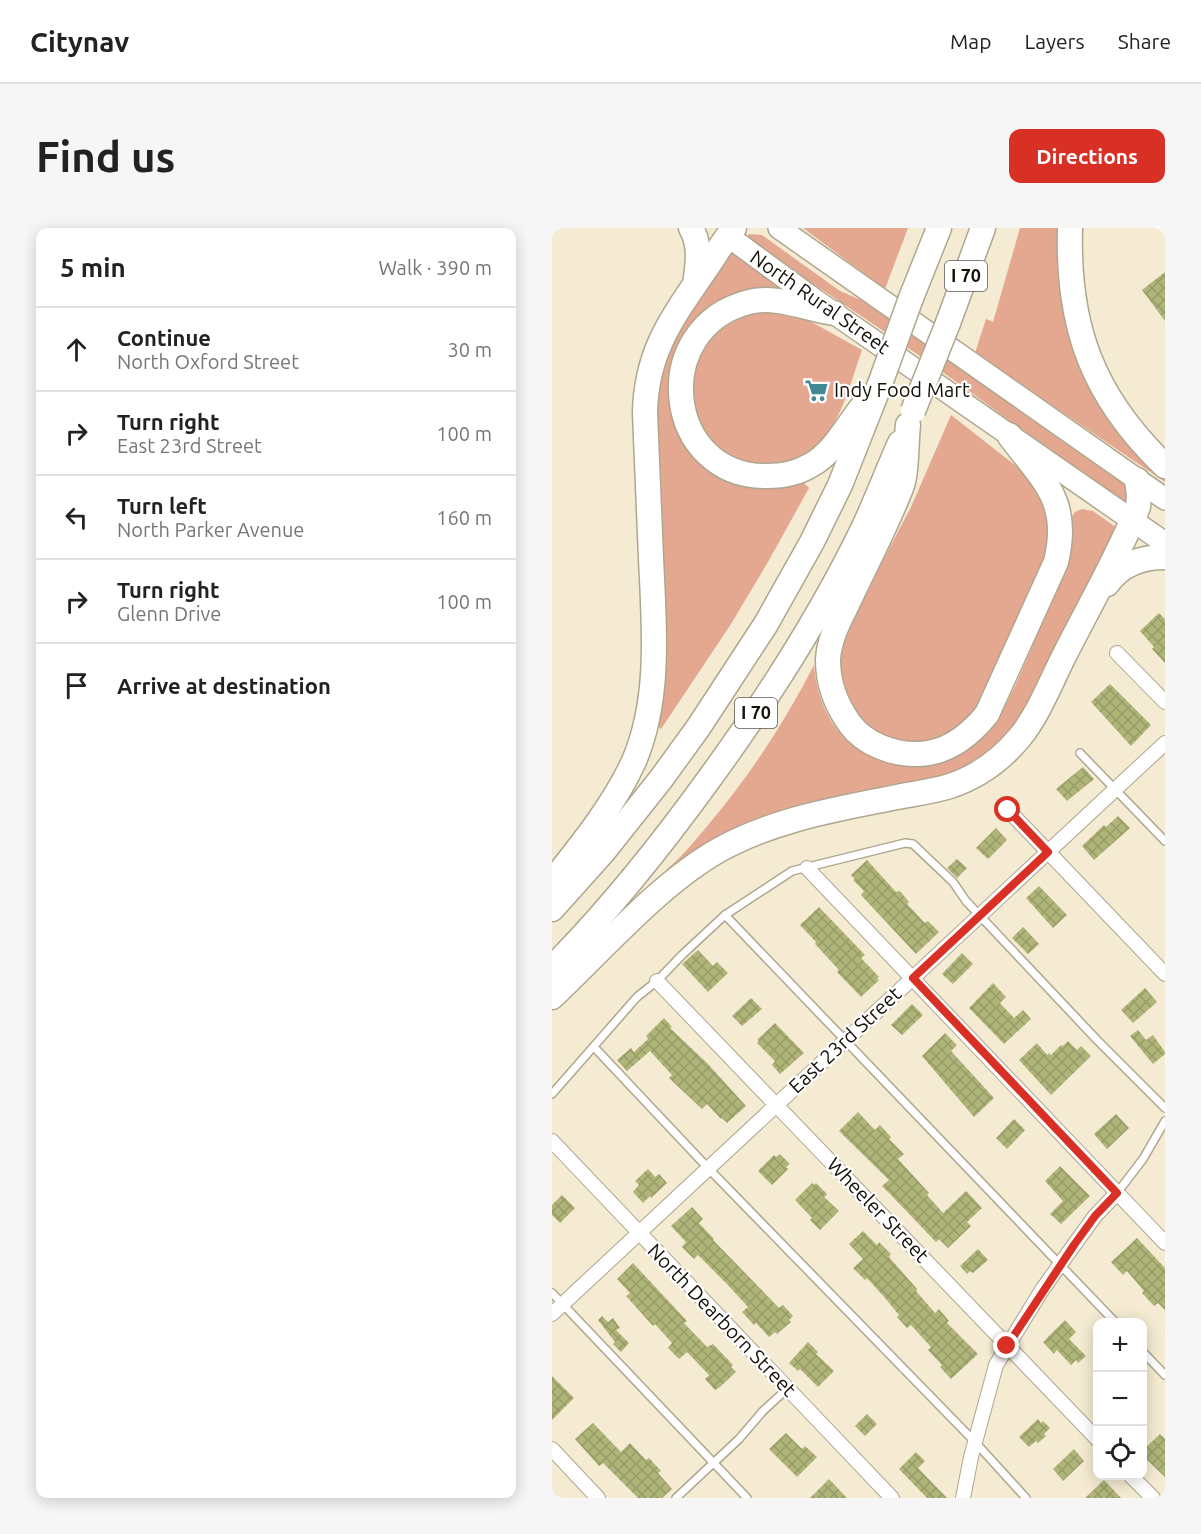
<!DOCTYPE html>
<meta charset="utf-8">
<style>
body{margin:0;font-family:Ubuntu,sans-serif;background:#f6f6f6;color:#222}
.controls{position:absolute;right:18px;bottom:18px;display:grid;overflow:hidden;border-radius:12px;box-shadow:0 3px 15px #0003}
.controls button{width:54px;height:54px;display:grid;place-items:center;padding:0;border:0;border-bottom:2px solid #e0e0e0;background:#fff;color:#222;font:30px sans-serif}
.stop{position:absolute;width:18px;height:18px;margin:-14px;border:4px solid #d93025;border-radius:50%;background:#fff}
.stop.end{background:#d93025;border-color:#fff;box-shadow:0 2px 6px #0008}
.list{margin:0;padding:0;list-style:none}
h2{display:flex;justify-content:space-between;align-items:center;height:78px;margin:0;padding:0 24px;font-size:26px}
h2 small{font-size:20px;font-weight:400;color:#767676}
.list li{display:grid;grid-template-columns:39px 1fr auto;gap:18px;align-items:center;box-sizing:border-box;height:84px;padding:0 24px;border-top:2px solid #e0e0e0}
.list b{display:block;font-size:22px;white-space:nowrap}
.list p{margin:0;font-size:20px;white-space:nowrap;color:#767676}
.list em{font-size:20px;font-style:normal;color:#767676}
.icon{flex:none;width:33px;height:33px;fill:none;stroke:currentColor;stroke-width:2;stroke-linecap:round;stroke-linejoin:round}
.map{position:relative;flex:none;width:613px;height:1270px;overflow:hidden;border-radius:12px}
header{display:flex;align-items:center;gap:36px;box-sizing:border-box;height:84px;padding:0 30px;background:#fff;border-bottom:2px solid #e0e0e0}
header strong{font-size:28px}
nav{display:flex;gap:33px;margin-inline-start:auto;font-size:21px}
.intro{display:flex;align-items:center;justify-content:space-between;box-sizing:border-box;height:144px;padding:0 36px}
h1{margin:0;font-size:42px}
.button{padding:15px 27px;border-radius:12px;background:#d93025;color:#fff;font-size:21px;font-weight:700}
main{display:flex;gap:36px;padding:0 36px}
aside{flex:1;background:#fff;border-radius:12px;box-shadow:0 3px 15px #0003}
.map>svg:first-child{display:block}
.green{fill:#e4a891}
.building{fill:url(#building-cross-hatch)}
.lines{fill:none;stroke-linecap:round;stroke-linejoin:round}
.service-casing{stroke:#afa68f;stroke-width:10}
.minor-casing{stroke:#afa68f;stroke-width:16}
.primary-casing{stroke:#afa68f;stroke-width:24}
.motorway-casing{stroke:#afa68f;stroke-width:27}
.service{stroke:#fff;stroke-width:7}
.minor{stroke:#fff;stroke-width:14}
.primary{stroke:#fff;stroke-width:21}
.motorway{stroke:#fff;stroke-width:24}
.motorway-bridge-casing{stroke:#afa68f;stroke-width:27;stroke-linecap:butt}
.motorway-bridge{stroke:#fff;stroke-width:24}
.route{stroke:#d93025;stroke-width:8}
.labels{text-anchor:middle;stroke-width:4.5;stroke-linejoin:round;paint-order:stroke}
.shield{fill:#fff;stroke:#5a5852;stroke-width:1.5}
.shield-label{font-size:18px;font-weight:bold;fill:#141008}
.street-label{font-size:20px;fill:#141008;stroke:#fff}
.poi-label{font-size:20px;fill:#141008;stroke:#fff;text-anchor:start}
</style>
<header>
<strong>Citynav</strong>
<nav><a>Map</a><a>Layers</a><a>Share</a></nav>
</header>
<div class="intro"><h1>Find us</h1><a class="button">Directions</a></div>
<main>
<aside>
<h2>5 min<small>Walk · 390 m</small></h2>
<ul class="list">
<li><svg class="icon" aria-label="ahead" viewBox="0 0 24 24"><path d="M12 20V5M6 11l6-6 6 6"/></svg><div><b>Continue</b><p>North Oxford Street</p></div><em>30 m</em></li>
<li><svg class="icon" aria-label="right" viewBox="0 0 24 24"><path d="M7 20v-9h11M14 6l5 5-5 5"/></svg><div><b>Turn right</b><p>East 23rd Street</p></div><em>100 m</em></li>
<li><svg class="icon" aria-label="left" viewBox="0 0 24 24"><path d="M17 20v-9H6M10 6l-5 5 5 5"/></svg><div><b>Turn left</b><p>North Parker Avenue</p></div><em>160 m</em></li>
<li><svg class="icon" aria-label="right" viewBox="0 0 24 24"><path d="M7 20v-9h11M14 6l5 5-5 5"/></svg><div><b>Turn right</b><p>Glenn Drive</p></div><em>100 m</em></li>
<li><svg class="icon" aria-label="arrive" viewBox="0 0 24 24"><path d="M6 21V4h12l-3 4 3 4H6"/></svg><div><b>Arrive at destination</b></div></li>
</ul>
</aside>
<div class="map">
<svg width="613" height="1270" viewBox="0 0 613 1270">
<defs>
<pattern id="building-cross-hatch" width="8" height="8" patternUnits="userSpaceOnUse" patternTransform="scale(1.5)"><rect width="8" height="8" fill="#afb579"/><path d="M0 0l8 8M0 8l8-8" fill="none" stroke="#969b67"/></pattern>
</defs>
<rect width="100%" height="100%" fill="#f4ebd2"/>
<g class="green">
<path d="M 251,0 L 356,0 L 333,61 Z"/>
<path d="M 468,0 L 512,0 L 515,81 L 613,246 L 613,254 L 423,125 L 434,91 L 441,94 Z"/>
<path d="M 197,6 L 210,7 L 288,63 L 323,78 L 573,254 L 576,274 L 573,275 C 520,239 469,200 417,163 C 344,110 269,61 193,11 Z"/>
<path d="M 176,22 L 189,30 L 230,62 L 218,67 L 129,124 L 154,237 C 180,261 216,266 249,255 L 252,255 L 257,260 L 216,334 L 179,396 L 109,501 L 104,497 L 100,196 L 112,124 Z"/>
<path d="M 207,83 L 247,87 L 310,122 C 300,150 290,192 269,213 C 233,252 166,240 145,190 C 140,180 141,170 141,159 C 143,117 170,95 207,83 Z"/>
<path d="M 399,187 L 468,241 L 490,265 L 501,316 L 427,487 L 385,516 L 347,517 L 311,496 L 297,478 L 285,435 L 289,412 L 359,279 Z"/>
<path d="M 530,281 L 541,283 L 565,300 L 471,490 L 430,538 L 116,644 L 114,642 C 132,627 146,609 161,591 C 200,544 234,492 262,437 C 265,474 281,509 316,526 C 323,529 330,533 337,535 C 367,544 403,533 426,514 C 454,491 481,416 495,381 C 500,368 508,353 512,339 C 516,324 517,306 519,290 L 523,284 Z"/>
</g>
<g class="building">
<path d="M 613,44 L 613,93 L 590,62 Z"/>
<path d="M 607,385 L 613,391 L 613,435 L 600,421 L 602,419 L 588,403 Z"/>
<path d="M 558,456 L 599,497 L 579,518 L 539,474 Z"/>
<path d="M 531,539 L 542,551 L 515,573 L 504,561 Z"/>
<path d="M 566,588 L 578,600 L 542,632 L 530,618 L 552,597 L 554,599 Z"/>
<path d="M 444,600 L 455,612 L 436,631 L 424,620 Z"/>
<path d="M 405,631 L 415,640 L 405,650 L 395,640 Z"/>
<path d="M 315,632 L 344,664 L 348,663 L 357,674 L 355,676 L 373,695 L 376,693 L 387,704 L 364,726 L 309,667 L 312,663 L 301,652 L 303,651 L 299,647 Z"/>
<path d="M 487,658 L 515,687 L 501,700 L 474,670 Z"/>
<path d="M 267,679 L 313,727 L 309,730 L 327,749 L 325,751 L 327,752 L 309,769 L 285,744 L 287,742 L 263,716 L 264,714 L 248,697 Z"/>
<path d="M 471,699 L 487,716 L 476,726 L 460,710 Z"/>
<path d="M 146,722 L 161,738 L 165,734 L 176,745 L 156,764 L 130,736 Z"/>
<path d="M 410,725 L 421,736 L 401,756 L 390,746 Z"/>
<path d="M 441,755 L 454,769 L 448,775 L 462,790 L 471,782 L 479,791 L 452,816 L 417,780 Z"/>
<path d="M 593,760 L 605,774 L 581,795 L 569,782 Z"/>
<path d="M 199,770 L 210,781 L 190,798 L 180,788 Z"/>
<path d="M 360,776 L 371,787 L 350,807 L 339,797 Z"/>
<path d="M 112,790 L 120,799 L 118,800 L 156,836 L 194,878 L 175,895 L 170,890 L 169,891 L 155,876 L 150,881 L 117,850 L 120,847 L 98,823 L 75,843 L 65,832 L 79,820 L 82,824 L 96,811 L 94,808 Z"/>
<path d="M 223,795 L 252,825 L 228,846 L 220,837 L 223,833 L 205,815 L 207,813 L 205,812 Z"/>
<path d="M 586,802 L 594,812 L 601,807 L 613,824 L 613,826 L 601,836 L 578,808 Z"/>
<path d="M 393,805 L 405,817 L 399,823 L 442,870 L 422,889 L 370,828 Z"/>
<path d="M 516,813 L 525,822 L 529,818 L 539,828 L 499,867 L 467,832 L 485,815 L 495,827 L 497,825 L 499,827 L 509,817 L 511,818 Z"/>
<path d="M 306,884 L 323,902 L 328,897 L 339,909 L 337,911 L 352,926 L 346,931 L 377,965 L 375,967 L 391,985 L 414,963 L 430,980 L 415,994 L 419,998 L 396,1020 L 387,1011 L 384,1014 L 337,965 L 330,958 L 337,952 L 287,903 Z"/>
<path d="M 564,886 L 577,900 L 555,921 L 542,906 Z"/>
<path d="M 462,891 L 473,902 L 455,921 L 444,910 Z"/>
<path d="M 228,926 L 238,936 L 234,939 L 236,941 L 220,957 L 206,943 L 222,927 L 224,929 Z"/>
<path d="M 508,938 L 538,968 L 509,996 L 498,986 L 511,973 L 493,953 Z"/>
<path d="M 96,941 L 103,949 L 107,946 L 115,955 L 99,970 L 98,968 L 91,975 L 81,964 L 87,957 L 83,953 Z"/>
<path d="M 260,955 L 262,957 L 264,955 L 275,966 L 272,969 L 287,983 L 268,1002 L 258,992 L 260,990 L 243,972 Z"/>
<path d="M 10,967 L 23,980 L 8,995 L 0,987 L 0,977 Z"/>
<path d="M 140,979 L 151,991 L 147,995 L 162,1011 L 161,1012 L 227,1080 L 231,1077 L 241,1088 L 237,1092 L 239,1094 L 225,1106 L 223,1104 L 217,1109 L 204,1095 L 202,1097 L 190,1084 L 196,1079 L 175,1056 L 146,1027 L 142,1031 L 130,1019 L 134,1014 L 119,998 Z"/>
<path d="M 311,1003 L 325,1017 L 327,1014 L 339,1026 L 337,1029 L 365,1061 L 364,1063 L 383,1085 L 387,1081 L 397,1093 L 395,1095 L 426,1126 L 399,1151 L 388,1139 L 390,1137 L 376,1122 L 379,1119 L 359,1097 L 355,1100 L 345,1089 L 347,1087 L 333,1070 L 315,1050 L 313,1052 L 301,1040 L 311,1031 L 297,1016 Z"/>
<path d="M 585,1010 L 613,1040 L 613,1082 L 606,1075 L 602,1078 L 590,1065 L 592,1063 L 575,1043 L 571,1047 L 559,1034 Z"/>
<path d="M 426,1021 L 436,1032 L 421,1045 L 418,1043 L 415,1046 L 408,1038 Z"/>
<path d="M 81,1035 L 135,1093 L 132,1095 L 155,1119 L 161,1116 L 181,1137 L 179,1139 L 184,1144 L 168,1159 L 163,1162 L 153,1151 L 157,1147 L 135,1124 L 127,1131 L 116,1120 L 120,1115 L 103,1096 L 101,1098 L 74,1068 L 78,1065 L 65,1051 Z"/>
<path d="M 50,1088 L 56,1094 L 61,1090 L 68,1100 L 64,1102 L 77,1115 L 69,1124 L 61,1116 L 63,1114 L 46,1092 Z"/>
<path d="M 513,1092 L 524,1104 L 517,1111 L 534,1128 L 526,1135 L 524,1132 L 519,1137 L 505,1122 L 502,1126 L 491,1114 Z"/>
<path d="M 256,1114 L 266,1124 L 264,1126 L 282,1143 L 266,1159 L 248,1141 L 246,1143 L 237,1135 Z"/>
<path d="M 0,1148 L 22,1170 L 0,1192 Z"/>
<path d="M 315,1186 L 325,1196 L 313,1208 L 303,1198 Z"/>
<path d="M 486,1191 L 489,1195 L 491,1193 L 498,1200 L 492,1206 L 494,1208 L 486,1215 L 484,1213 L 477,1219 L 467,1209 Z"/>
<path d="M 41,1195 L 69,1224 L 78,1215 L 94,1232 L 97,1230 L 109,1243 L 106,1245 L 120,1261 L 110,1270 L 86,1270 L 51,1235 L 47,1238 L 23,1211 Z"/>
<path d="M 234,1205 L 250,1221 L 253,1218 L 265,1229 L 245,1249 L 217,1221 Z"/>
<path d="M 608,1206 L 613,1211 L 613,1249 L 591,1228 L 591,1222 Z"/>
<path d="M 522,1221 L 532,1233 L 511,1253 L 501,1241 Z"/>
<path d="M 364,1224 L 373,1233 L 366,1240 L 395,1270 L 375,1270 L 347,1241 Z"/>
<path d="M 277,1251 L 295,1270 L 258,1270 Z"/>
<path d="M 552,1252 L 569,1270 L 533,1270 Z"/>
</g>
<g class="lines">
<defs>
<g id="service">
<path d="M 528,525 L 613,613"/>
<path d="M 173,687 L 563,1094"/>
<path d="M 42,819 L 156,940 L 423,1214 L 474,1270"/>
<path d="M 0,866 L 85,769 L 105,753 L 130,727 L 173,687 L 240,643 L 353,615 L 361,616 L 401,654 L 414,673 L 545,812 L 613,880"/>
<path d="M 565,965 L 591,931 L 613,893"/>
<path d="M 0,1065 L 195,1270"/>
<path d="M 590,1123 L 613,1147"/>
<path d="M 124,1270 L 187,1211 L 211,1183 L 236,1160"/>
</g>
<g id="minor">
<path d="M 565,425 L 613,474"/>
<path d="M 456,582 L 613,746"/>
<path d="M 255,640 L 613,1015"/>
<path d="M 105,753 L 546,1212"/>
<path d="M 0,913 L 340,1270"/>
<path d="M 0,1086 L 613,515"/>
<path d="M 0,1221 L 46,1270"/>
<path d="M 579,1248 L 601,1270"/>
<path d="M 411,1270 L 419,1229 L 444,1137 L 490,1062 L 522,1017 L 543,988 L 565,965"/>
</g>
<g id="primary">
<path d="M 227,0 L 613,271"/>
<path d="M 176,8 L 263,72 L 613,315"/>
</g>
<g id="motorway">
<path d="M 139,0 C 149,17 146,37 143,56"/>
<path d="M 518,0 C 515,99 541,169 613,238"/>
<path d="M 359,70 L 387,0"/>
<path d="M 282,85 C 255,81 224,67 197,74 C 95,100 113,250 215,248 C 230,248 246,245 259,237 C 281,225 295,198 310,179"/>
<path d="M 396,95 L 431,0"/>
<path d="M 356,197 C 354,213 355,246 349,260 C 335,296 317,330 301,364 C 291,386 277,408 276,432 C 276,457 284,477 298,496 C 312,516 342,527 367,526 C 395,525 418,507 435,486 L 504,334 C 519,272 491,253 457,207"/>
<path d="M 555,356 C 569,336 589,329 613,329"/>
<path d="M 0,654 C 30,616 62,577 82,533 C 109,470 102,397 99,330 C 97,282 95,233 93,185 C 94,124 120,90 153,42 C 163,28 171,13 182,0"/>
<path d="M 0,681 L 51,624 L 109,551 L 146,500 L 214,396 L 260,314 L 288,257 L 328,156"/>
<path d="M 0,740 C 59,681 111,615 160,547 C 216,470 268,389 310,303 C 324,274 335,244 348,215"/>
<path d="M 0,769 C 50,722 108,655 167,622 C 221,592 280,582 340,570 C 359,566 379,564 398,558 C 425,549 449,532 468,509 C 486,487 498,456 511,430 C 536,380 565,331 586,279 L 587,267 L 585,252"/>
</g>
</defs>
<use href="#service" class="service-casing"/>
<use href="#minor" class="minor-casing"/>
<use href="#primary" class="primary-casing"/>
<use href="#motorway" class="motorway-casing"/>
<use href="#service" class="service"/>
<use href="#minor" class="minor"/>
<use href="#primary" class="primary"/>
<use href="#motorway" class="motorway"/>
<defs>
<g id="motorway-bridge">
<path d="M 328,156 L 359,70"/>
<path d="M 361,183 L 396,95"/>
</g>
</defs>
<use href="#motorway-bridge" class="motorway-bridge-casing"/>
<use href="#motorway-bridge" class="motorway-bridge"/>
</g>
<g class="lines">
<path class="route" d="M 455,1118 L 522,1017 L 543,988 L 565,965 L 361,750 L 496,624 L 456,582"/>
</g>
<defs>
<symbol id="supermarket-bare" viewBox="-9 -9 18 18"><path d="M-6-5.5h2.5l.6 2H6L4.5 2H-2.5L-4.4-4H-6ZM-1.5 3.2a1.3 1.3 0 1 0 .1 0ZM3 3.2a1.3 1.3 0 1 0 .1 0Z" fill="#438994" stroke="#fff" stroke-width="2.5" paint-order="stroke"/></symbol>
</defs>
<g fill-rule="evenodd">
<use href="#supermarket-bare" x="248" y="146" width="33" height="33"/>
</g>
<g class="labels">
<g class="shield">
<rect x="393" y="33" width="42" height="30" rx="4.5"/>
<rect x="183" y="470" width="42" height="30" rx="4.5"/>
</g>
<g class="shield-label">
<text x="414" y="54">I 70</text>
<text x="204" y="491">I 70</text>
</g>
<g class="street-label">
<text transform="translate(268 74) rotate(35)" y="7">North Rural Street</text>
<text transform="translate(293 812) rotate(-43)" y="7">East 23rd Street</text>
<text transform="translate(326 982) rotate(46)" y="7">Wheeler Street</text>
<text transform="translate(170 1092) rotate(46)" y="7">North Dearborn Street</text>
</g>
<g class="poi-label">
<text x="282" y="169">Indy Food Mart</text>
</g>
</g>
</svg>
<div class="controls">
<button>+</button>
<button>−</button>
<button><svg class="icon" aria-label="locate" viewBox="0 0 24 24"><circle cx="12" cy="12" r="6"/><path d="M12 2v4M12 18v4M2 12h4M18 12h4"/></svg></button>
</div>
<div class="stop" style="left:456px;top:582px"></div>
<div class="stop end" style="left:455px;top:1118px"></div>
</div>
</main>
